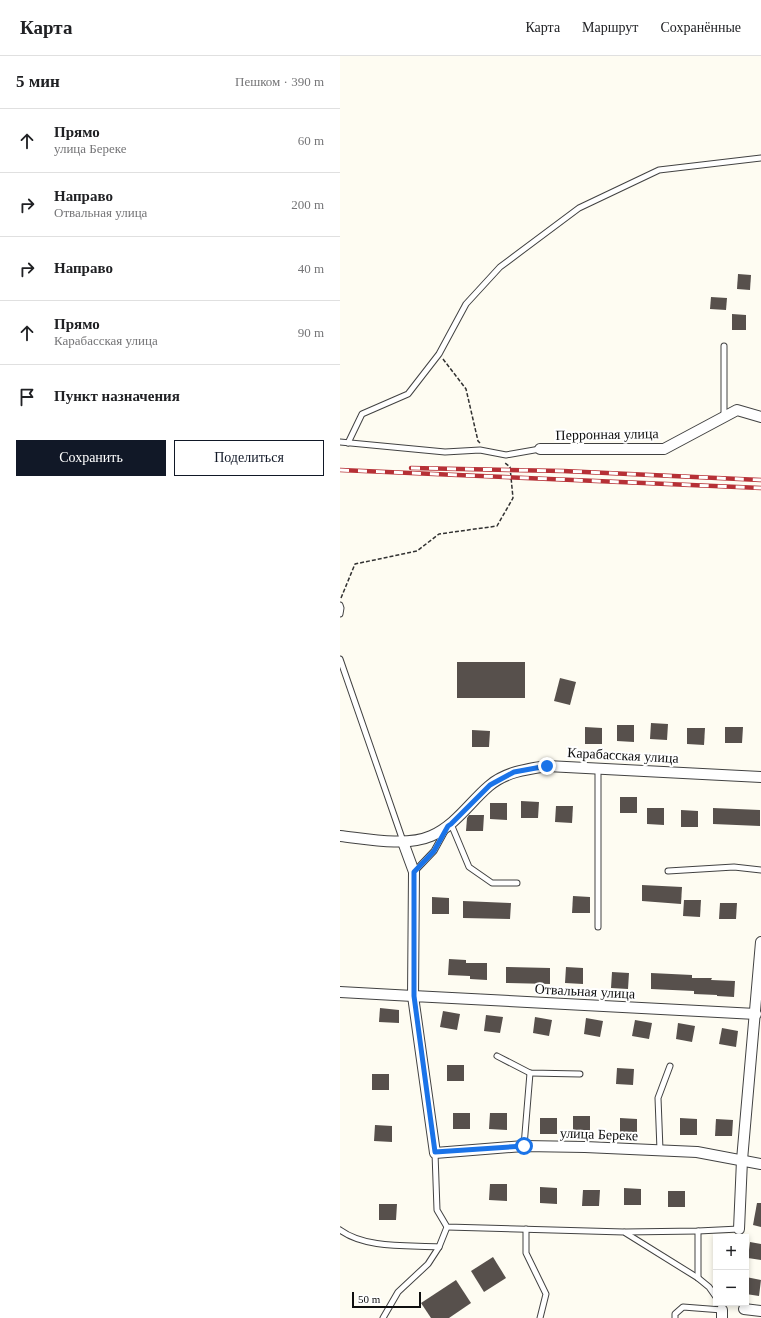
<!DOCTYPE html>
<html lang="ru">
<meta charset="utf-8">
<style>
body{margin:0;font-family:"Times New Roman",serif;background:#f6f6f6;color:#202124}
.controls{position:absolute;right:12px;bottom:12px;display:grid;overflow:hidden;border-radius:0px;box-shadow:0 2px 6px #0003}
.controls button{width:36px;height:36px;display:grid;place-items:center;padding:0;border:0;border-bottom:1px solid #e0e0e0;background:#fff;color:#202124;font:20px sans-serif}
.scale{position:absolute;left:12px;bottom:10px;width:69px;box-sizing:border-box;padding-left:4px;border:2px solid #0f0f0f;border-top:0;font-size:11px;line-height:14px;white-space:nowrap;color:#0f0f0f;-webkit-text-stroke:3px #fff;paint-order:stroke}
.stop{position:absolute;width:12px;height:12px;margin:-9px;border:3px solid #1a73e8;border-radius:50%;background:#fff}
.stop.end{background:#1a73e8;border-color:#fff;box-shadow:0 1px 4px #0008}
.list{margin:0;padding:0;list-style:none}
h2{display:flex;justify-content:space-between;align-items:center;height:52px;margin:0;padding:0 16px;font-size:17px}
h2 small{font-size:13px;font-weight:400;color:#757577}
.list li{display:grid;grid-template-columns:26px 1fr auto;gap:12px;align-items:center;box-sizing:border-box;height:64px;padding:0 16px;border-top:1px solid #e0e0e0}
.list b{display:block;font-size:15px;white-space:nowrap}
.list p{margin:0;font-size:13px;white-space:nowrap;color:#757577}
.list em{font-size:13px;font-style:normal;color:#757577}
.actions{display:flex;gap:8px;padding:12px 16px}
.actions a{flex:1;padding:9px 0;border:1px solid #111827;border-radius:0px;text-align:center;font-size:14px;color:#111827}
.actions .main{background:#111827;color:#fff}
.icon{flex:none;width:22px;height:22px;fill:none;stroke:currentColor;stroke-width:2;stroke-linecap:round;stroke-linejoin:round}
.map{position:relative;flex:none;width:421px;height:1262px;overflow:hidden}
header{display:flex;align-items:center;gap:24px;box-sizing:border-box;height:56px;padding:0 20px;background:#fff;border-bottom:1px solid #e0e0e0}
header strong{font-size:19px}
nav{display:flex;gap:22px;margin-inline-start:auto;font-size:14px}
main{display:flex}
aside{flex:1;background:#fff}
.map>svg:first-child{display:block}
.building{fill:#57504c}
.lines{fill:none;stroke-linecap:round;stroke-linejoin:round}
.lane-casing{stroke:#424242;stroke-width:7}
.street-casing{stroke:#424242;stroke-width:12}
.path{stroke:#313131;stroke-width:1.5;stroke-dasharray:4 2;stroke-linecap:butt}
.lane{stroke:#fff;stroke-width:5}
.street{stroke:#fff;stroke-width:10}
.rail-casing{stroke:#b63036;stroke-width:4.5}
.rail{stroke:#fff;stroke-width:3;stroke-dasharray:9;stroke-linecap:butt}
.route{stroke:#1a73e8;stroke-width:5}
.labels{text-anchor:middle;stroke-width:4;stroke-linejoin:round;paint-order:stroke}
.street-label{font-size:14px;fill:#0f0f0f;stroke:#fff}
</style>
<header>
<strong>Карта</strong>
<nav><a>Карта</a><a>Маршрут</a><a>Сохранённые</a></nav>
</header>
<main>
<aside>
<h2>5 мин<small>Пешком · 390 m</small></h2>
<ul class="list">
<li><svg class="icon" aria-label="ahead" viewBox="0 0 24 24"><path d="M12 20V5M6 11l6-6 6 6"/></svg><div><b>Прямо</b><p>улица Береке</p></div><em>60 m</em></li>
<li><svg class="icon" aria-label="right" viewBox="0 0 24 24"><path d="M7 20v-9h11M14 6l5 5-5 5"/></svg><div><b>Направо</b><p>Отвальная улица</p></div><em>200 m</em></li>
<li><svg class="icon" aria-label="right" viewBox="0 0 24 24"><path d="M7 20v-9h11M14 6l5 5-5 5"/></svg><div><b>Направо</b></div><em>40 m</em></li>
<li><svg class="icon" aria-label="ahead" viewBox="0 0 24 24"><path d="M12 20V5M6 11l6-6 6 6"/></svg><div><b>Прямо</b><p>Карабасская улица</p></div><em>90 m</em></li>
<li><svg class="icon" aria-label="arrive" viewBox="0 0 24 24"><path d="M6 21V4h12l-3 4 3 4H6"/></svg><div><b>Пункт назначения</b></div></li>
</ul>
<div class="actions"><a class="main">Сохранить</a><a>Поделиться</a></div>
</aside>
<div class="map">
<svg width="421" height="1262" viewBox="0 0 421 1262">
<rect width="100%" height="100%" fill="#fefcf2"/>
<g class="building">
<path d="M 398,218 L 411,219 L 410,234 L 397,233 Z"/>
<path d="M 371,241 L 387,242 L 386,254 L 370,253 Z"/>
<path d="M 392,258 L 406,259 L 406,274 L 392,274 Z"/>
<rect x="117" y="606" width="68" height="36"/>
<path d="M 220,622 L 236,626 L 230,649 L 214,645 Z"/>
<path d="M 311,667 L 328,668 L 327,684 L 310,683 Z"/>
<path d="M 277,669 L 294,669 L 294,686 L 277,685 Z"/>
<path d="M 245,671 L 262,672 L 262,688 L 245,688 Z"/>
<path d="M 385,671 L 403,671 L 402,687 L 385,687 Z"/>
<path d="M 347,672 L 365,672 L 364,689 L 347,688 Z"/>
<path d="M 132,674 L 150,675 L 149,691 L 132,691 Z"/>
<rect x="280" y="741" width="17" height="16"/>
<path d="M 181,745 L 199,746 L 198,762 L 181,762 Z"/>
<path d="M 150,747 L 167,747 L 167,764 L 150,763 Z"/>
<path d="M 216,750 L 233,750 L 232,767 L 215,766 Z"/>
<path d="M 307,752 L 324,752 L 324,769 L 307,768 Z"/>
<path d="M 373,752 L 420,754 L 420,770 L 373,768 Z"/>
<path d="M 341,754 L 358,755 L 358,771 L 341,771 Z"/>
<path d="M 129,759 L 144,759 L 143,775 L 126,775 L 127,762 Z"/>
<path d="M 302,829 L 342,831 L 341,848 L 302,845 Z"/>
<path d="M 233,840 L 250,841 L 250,857 L 232,857 Z"/>
<path d="M 92,841 L 109,842 L 109,858 L 92,858 Z"/>
<path d="M 344,844 L 361,844 L 360,861 L 343,860 Z"/>
<path d="M 123,845 L 171,847 L 170,863 L 123,862 Z"/>
<path d="M 380,847 L 397,847 L 396,863 L 379,863 Z"/>
<path d="M 109,903 L 126,904 L 126,907 L 147,907 L 147,924 L 130,923 L 130,920 L 108,919 Z"/>
<path d="M 166,911 L 210,912 L 210,928 L 166,927 Z"/>
<path d="M 226,911 L 243,912 L 243,928 L 225,927 Z"/>
<path d="M 272,916 L 289,917 L 288,933 L 271,932 Z"/>
<path d="M 311,917 L 352,919 L 352,922 L 372,922 L 371,924 L 395,925 L 394,941 L 377,940 L 377,939 L 354,938 L 354,935 L 311,933 Z"/>
<path d="M 40,952 L 59,954 L 59,967 L 39,966 Z"/>
<path d="M 103,955 L 120,958 L 117,974 L 100,971 Z"/>
<path d="M 146,959 L 163,961 L 160,977 L 144,975 Z"/>
<path d="M 195,961 L 212,964 L 209,980 L 193,977 Z"/>
<path d="M 246,962 L 263,965 L 260,981 L 244,978 Z"/>
<path d="M 295,964 L 312,967 L 309,983 L 292,980 Z"/>
<path d="M 338,967 L 355,970 L 352,986 L 336,983 Z"/>
<path d="M 382,972 L 398,975 L 396,991 L 379,988 Z"/>
<rect x="107" y="1009" width="17" height="16"/>
<path d="M 277,1012 L 294,1013 L 293,1029 L 276,1028 Z"/>
<rect x="32" y="1018" width="17" height="16"/>
<rect x="113" y="1057" width="17" height="16"/>
<path d="M 150,1057 L 167,1057 L 167,1074 L 149,1073 Z"/>
<rect x="233" y="1060" width="17" height="16"/>
<rect x="200" y="1062" width="17" height="16"/>
<path d="M 280,1062 L 297,1063 L 297,1079 L 280,1078 Z"/>
<path d="M 340,1062 L 357,1063 L 357,1079 L 340,1079 Z"/>
<path d="M 376,1063 L 393,1064 L 392,1080 L 375,1080 Z"/>
<path d="M 35,1069 L 52,1070 L 52,1086 L 34,1085 Z"/>
<path d="M 150,1128 L 167,1128 L 167,1145 L 149,1144 Z"/>
<path d="M 200,1131 L 217,1132 L 217,1148 L 200,1147 Z"/>
<path d="M 284,1132 L 301,1133 L 301,1149 L 284,1149 Z"/>
<path d="M 243,1134 L 260,1134 L 259,1150 L 242,1150 Z"/>
<rect x="328" y="1135" width="17" height="16"/>
<path d="M 417,1147 L 421,1147 L 421,1171 L 413,1169 Z"/>
<path d="M 39,1148 L 57,1148 L 56,1164 L 39,1164 Z"/>
<path d="M 410,1186 L 421,1188 L 421,1204 L 408,1202 Z"/>
<path d="M 153,1201 L 166,1222 L 144,1236 L 131,1215 Z"/>
<path d="M 406,1221 L 421,1224 L 419,1240 L 406,1238 Z"/>
<path d="M 116,1224 L 131,1247 L 109,1262 L 91,1262 L 81,1247 Z"/>
</g>
<g class="lines">
<defs>
<g id="lane">
<path d="M 384,361 L 384,290"/>
<path d="M 0,386 L 105,396 L 140,394 L 166,399 L 200,393"/>
<path d="M 8,387 L 22,358 L 68,338 L 99,298 L 126,248 L 160,211 L 239,152 L 319,114 L 421,102"/>
<path d="M 0,549 L 1,552 L 0,558"/>
<path d="M 0,603 L 63,785"/>
<path d="M 258,712 L 258,871"/>
<path d="M 111,768 L 129,811 L 152,827 L 177,827"/>
<path d="M 328,815 L 394,811 L 421,814"/>
<path d="M 74,816 L 94,795 L 105,775"/>
<path d="M 157,1000 L 190,1017 L 240,1018"/>
<path d="M 184,1090 L 190,1017"/>
<path d="M 320,1094 L 318,1042 L 330,1010"/>
<path d="M 95,1097 L 97,1154 L 107,1171 L 284,1176 L 358,1222 L 369,1231 L 376,1241"/>
<path d="M 186,1173 L 186,1197 L 206,1238 L 200,1262"/>
<path d="M 0,1174 C 26,1193 69,1189 99,1191"/>
<path d="M 285,1176 L 358,1175 L 399,1173"/>
<path d="M 358,1222 L 358,1175"/>
<path d="M 43,1262 L 58,1236 L 88,1208 L 99,1191 L 107,1171"/>
<path d="M 335,1262 L 335,1258 L 343,1251 L 382,1254 L 380,1247"/>
</g>
<g id="street">
<path d="M 200,393 L 324,393 L 397,354 L 421,361"/>
<path d="M 0,780 C 27,783 66,791 91,780 C 116,769 130,746 149,730 C 165,716 187,713 207,710 L 421,721"/>
<path d="M 0,936 L 73,940 L 74,816 L 63,786"/>
<path d="M 416,958 L 73,940 L 95,1097 L 184,1090 L 245,1091 L 357,1096 L 421,1108"/>
<path d="M 399,1173 L 402,1104 L 421,886"/>
<path d="M 404,1253 L 421,1255"/>
<path d="M 382,1262 L 382,1254"/>
</g>
</defs>
<use href="#lane" class="lane-casing"/>
<use href="#street" class="street-casing"/>
<g class="path">
<path d="M 103,303 L 126,333 L 138,385 L 140,387"/>
<path d="M 1,542 L 15,508 L 77,495 L 99,478 L 157,470 L 173,442 L 170,411 L 165,407"/>
</g>
<use href="#lane" class="lane"/>
<use href="#street" class="street"/>
<defs>
<g id="rail">
<path d="M 71,412 L 223,415 L 421,424"/>
<path d="M 0,414 L 421,432"/>
</g>
</defs>
<use href="#rail" class="rail-casing"/>
<use href="#rail" class="rail"/>
</g>
<g class="lines">
<path class="route" d="M 184,1090 L 95,1096 L 74,940 L 74,816 L 94,795 L 108,770 L 111,768 L 150,729 L 174,716 L 207,710"/>
</g>
<g class="labels">
<g class="street-label">
<text transform="translate(267 378) rotate(-1)" y="5">Перронная улица</text>
<text transform="translate(283 699) rotate(3)" y="5">Карабасская улица</text>
<text transform="translate(245 935) rotate(3)" y="5">Отвальная улица</text>
<text transform="translate(259 1078) rotate(2)" y="5">улица Береке</text>
</g>
</g>
</svg>
<div class="controls">
<button>+</button>
<button>−</button>
</div>
<div class="scale">50 m</div>
<div class="stop" style="left:184px;top:1090px"></div>
<div class="stop end" style="left:207px;top:710px"></div>
</div>
</main>
